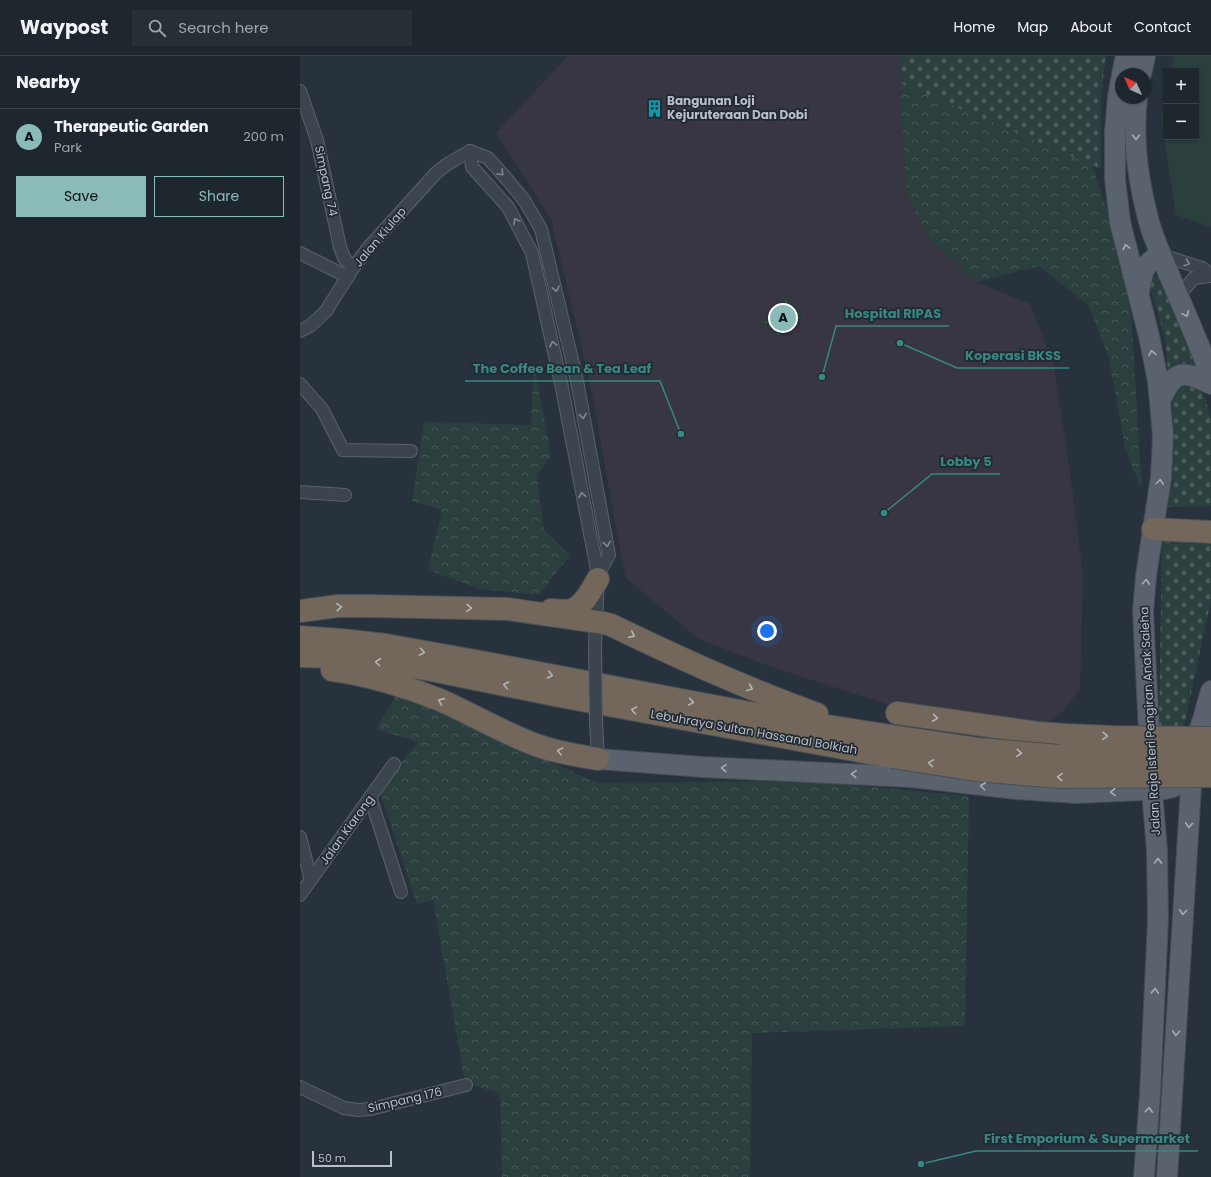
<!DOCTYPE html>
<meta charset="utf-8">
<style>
body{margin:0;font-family:Poppins,sans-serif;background:#262e36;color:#f1f3f6}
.controls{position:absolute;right:12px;top:12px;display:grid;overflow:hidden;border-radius:0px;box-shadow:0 1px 3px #0004}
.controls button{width:36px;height:36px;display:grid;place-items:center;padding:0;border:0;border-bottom:1px solid #3c434a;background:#1e262e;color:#f1f3f6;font:20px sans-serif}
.compass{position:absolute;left:815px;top:12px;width:36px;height:36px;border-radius:50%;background:#1e262e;box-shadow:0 1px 3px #0004;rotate:315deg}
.scale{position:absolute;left:12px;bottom:10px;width:80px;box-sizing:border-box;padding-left:4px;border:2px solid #b8bfc8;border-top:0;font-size:11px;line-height:14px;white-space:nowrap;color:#b8bfc8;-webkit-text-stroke:3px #212932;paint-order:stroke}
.you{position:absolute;left:467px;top:575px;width:14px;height:14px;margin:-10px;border:3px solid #fff;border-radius:50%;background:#1a73e8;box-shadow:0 0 0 6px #1a73e833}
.badge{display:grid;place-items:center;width:26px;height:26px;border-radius:50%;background:#8bbbb9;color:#111;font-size:13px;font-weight:700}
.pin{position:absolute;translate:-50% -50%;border:2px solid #fff;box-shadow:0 1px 4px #0006}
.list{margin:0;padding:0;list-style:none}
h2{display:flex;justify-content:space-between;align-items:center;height:52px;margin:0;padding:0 16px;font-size:17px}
h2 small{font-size:13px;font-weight:400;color:#a1a5aa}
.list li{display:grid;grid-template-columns:26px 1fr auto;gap:12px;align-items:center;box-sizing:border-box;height:56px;padding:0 16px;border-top:1px solid #3c434a}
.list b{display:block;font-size:15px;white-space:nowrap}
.list p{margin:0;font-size:13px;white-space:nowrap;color:#a1a5aa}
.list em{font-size:13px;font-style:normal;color:#a1a5aa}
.actions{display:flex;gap:8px;padding:12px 16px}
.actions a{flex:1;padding:9px 0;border:1px solid #8bbbb9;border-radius:0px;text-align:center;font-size:14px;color:#8bbbb9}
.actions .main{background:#8bbbb9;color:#111}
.icon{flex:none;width:22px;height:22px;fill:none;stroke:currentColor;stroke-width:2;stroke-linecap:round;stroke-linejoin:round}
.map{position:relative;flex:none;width:911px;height:1121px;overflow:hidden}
header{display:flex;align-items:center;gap:24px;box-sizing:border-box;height:56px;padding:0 20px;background:#1e262e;border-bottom:1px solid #3c434a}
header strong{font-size:19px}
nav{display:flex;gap:22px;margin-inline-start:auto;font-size:14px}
.search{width:280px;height:36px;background:#262e36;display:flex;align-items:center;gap:10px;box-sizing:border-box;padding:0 14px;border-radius:0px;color:#a1a5aa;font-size:15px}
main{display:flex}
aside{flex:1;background:#1e262e}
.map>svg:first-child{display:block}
.medical{fill:#373642}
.grass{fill:#2b3f3f}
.forest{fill:url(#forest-crowns)}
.cemetery{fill:url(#cemetery-stones)}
.garden{fill:url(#garden-dots)}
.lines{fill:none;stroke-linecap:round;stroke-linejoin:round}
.street-casing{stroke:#5a626b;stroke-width:14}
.primary-casing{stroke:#454d56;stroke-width:22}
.highway-casing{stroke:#474f58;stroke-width:24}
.street{stroke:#3c444d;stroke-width:12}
.primary{stroke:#5a636d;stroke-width:20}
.highway{stroke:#72675a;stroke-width:22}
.street-bridge-casing{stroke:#5a626b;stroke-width:14;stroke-linecap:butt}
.highway-bridge-casing{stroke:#474f58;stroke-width:24;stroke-linecap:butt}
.street-bridge{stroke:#3c444d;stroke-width:12}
.highway-bridge{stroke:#72675a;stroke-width:22}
.oneway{stroke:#a5adb6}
.oneway2{stroke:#808891}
.oneway3{stroke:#b1b6bd}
.labels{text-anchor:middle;stroke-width:3.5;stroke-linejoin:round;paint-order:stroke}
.poi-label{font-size:12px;font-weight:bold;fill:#b8bfc8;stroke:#212932;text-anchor:start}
.street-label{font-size:12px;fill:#b8bfc8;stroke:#212932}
.leader{fill:none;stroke:#398884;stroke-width:1.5}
.callout-dot{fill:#398884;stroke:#212932;stroke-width:1.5}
.callout-label{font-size:13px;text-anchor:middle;font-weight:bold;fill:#398884;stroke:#212932;stroke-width:3.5;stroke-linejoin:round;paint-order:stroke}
</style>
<header>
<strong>Waypost</strong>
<div class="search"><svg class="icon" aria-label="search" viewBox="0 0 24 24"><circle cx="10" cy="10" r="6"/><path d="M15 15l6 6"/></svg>Search here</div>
<nav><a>Home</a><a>Map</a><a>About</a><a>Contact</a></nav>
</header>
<main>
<aside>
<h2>Nearby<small></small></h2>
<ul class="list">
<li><span class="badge">A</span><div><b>Therapeutic Garden</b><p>Park</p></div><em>200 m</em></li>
</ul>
<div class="actions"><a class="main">Save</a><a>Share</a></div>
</aside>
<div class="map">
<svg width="911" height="1121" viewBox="0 0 911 1121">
<defs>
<pattern id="forest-crowns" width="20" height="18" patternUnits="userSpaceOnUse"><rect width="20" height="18" fill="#2b3f3f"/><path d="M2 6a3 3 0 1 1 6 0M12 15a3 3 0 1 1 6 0" fill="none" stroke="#485959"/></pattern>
<pattern id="cemetery-stones" width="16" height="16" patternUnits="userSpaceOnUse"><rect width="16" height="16" fill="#2b3f3f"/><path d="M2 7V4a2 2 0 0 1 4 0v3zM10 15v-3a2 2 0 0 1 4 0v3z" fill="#485959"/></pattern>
<pattern id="garden-dots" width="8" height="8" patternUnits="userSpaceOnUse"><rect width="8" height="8" fill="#2b3f3f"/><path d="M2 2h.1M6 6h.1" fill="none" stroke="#485959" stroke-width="1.8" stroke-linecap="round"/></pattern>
</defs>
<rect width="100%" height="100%" fill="#28323d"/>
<path class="medical" d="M 268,0 L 601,0 L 602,54 L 607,140 L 630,184 L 676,226 L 730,248 L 753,306 L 769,408 L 783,519 L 780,633 L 765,653 L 746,668 L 608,655 L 469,610 L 399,583 L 326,522 L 318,483 L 292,337 L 251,163 L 196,77 Z"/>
<path class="grass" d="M 874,0 L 911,0 L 911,171 L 876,159 L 861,63 L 866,40 L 866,81 L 896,81 L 896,15 L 871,15 Z"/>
<g class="forest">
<path d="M 601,0 L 790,102 L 829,221 L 842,435 L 825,392 L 809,302 L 788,249 L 739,210 L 676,226 L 630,184 L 607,140 L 604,97 L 600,27 Z"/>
<path d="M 234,309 L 251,399 L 237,420 L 244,474 L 270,499 L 239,539 L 180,533 L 128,514 L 142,454 L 112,445 L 124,366 L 231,369 Z"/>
<path d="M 97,638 L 298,727 L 508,725 L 669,740 L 665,970 L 452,977 L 450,1121 L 202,1121 L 200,1037 L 165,1027 L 133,844 L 117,848 L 79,733 L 118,686 L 76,673 Z"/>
</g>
<g class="cemetery">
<path d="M 601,0 L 806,0 L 801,38 L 801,113 L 600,27 Z"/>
<path d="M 846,216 L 867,222 L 911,362 L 911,450 L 868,451 L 874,381 L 865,282 Z"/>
<path d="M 911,480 L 911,544 L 883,675 L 859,670 L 862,482 Z"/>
</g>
<path class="garden" d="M 486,241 L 504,259 L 479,283 L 462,266 Z"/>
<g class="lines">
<defs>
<g id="street">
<path d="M 0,35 L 17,84 L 40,191 L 44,202 L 53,212"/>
<path d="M 170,95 L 172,111 L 208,151 L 232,197 L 261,327 L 298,519 L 295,590"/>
<path d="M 170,95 L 188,102 L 205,121 L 224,144 L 241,173 L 277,325 L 309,499 L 298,519"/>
<path d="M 0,197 L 48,221"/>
<path d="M 861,199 L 902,212 L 911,219"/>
<path d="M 878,240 L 894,222 L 911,220"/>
<path d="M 0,275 L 10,270 L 26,255 L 53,212 L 68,192 L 136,117 L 146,109 L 170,95"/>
<path d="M 0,328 L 22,353 L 43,394 L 111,395"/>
<path d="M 0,436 L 45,439"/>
<path d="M 296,665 L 298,703"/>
<path d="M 70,741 L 101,836"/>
<path d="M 0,781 L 11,824"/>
<path d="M 0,839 L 94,708"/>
<path d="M 0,1031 L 44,1052 L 58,1054 L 71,1053 L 166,1029"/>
</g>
<g id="primary">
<path d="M 822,18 L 826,0"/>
<path d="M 841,18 L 845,0"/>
<path d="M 821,24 L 818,41 L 815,76 L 815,123 L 820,166 L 849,280 L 858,325 L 863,380 L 861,421 L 846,520 L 843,556 L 852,735 L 857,795 L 858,864 L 850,1038 L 844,1121"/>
<path d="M 837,42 C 832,84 838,125 849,166 C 853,181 860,196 866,211 C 881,248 898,284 911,321"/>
<path d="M 839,237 C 842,217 842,208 861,199"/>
<path d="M 860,345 C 874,313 883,314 911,328"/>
<path d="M 298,703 L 403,711 L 611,721 L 717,733 L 776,737 L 865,733 L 873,731 L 879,726 L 884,719 L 902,666"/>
<path d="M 867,1121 L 891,730 C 895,698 901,667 911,635"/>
</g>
<g id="highway">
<path d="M 853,473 L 911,476"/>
<path d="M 251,554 C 256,554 262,555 267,555 C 283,553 291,534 298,523"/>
<path d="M 0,555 L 38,550 L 72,550 L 208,553 L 304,567 L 311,569 C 379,602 447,633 517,658"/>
<path d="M 0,581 L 41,584 L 86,589 L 181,606 L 465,660 L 597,681"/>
<path d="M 0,600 L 33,601 L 81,606 L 131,614 L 265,641 L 592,701"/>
<path d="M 32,614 C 66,618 108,631 140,644 C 174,659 206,679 242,691 C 260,697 280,700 298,703"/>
<path d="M 597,657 L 738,677 L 766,679"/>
</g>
</defs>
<use href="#street" class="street-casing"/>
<use href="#primary" class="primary-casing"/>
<use href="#highway" class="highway-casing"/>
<use href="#street" class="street"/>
<use href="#primary" class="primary"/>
<use href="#highway" class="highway"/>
<defs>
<path id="street-bridge" d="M 295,590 L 296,665"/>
<g id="highway-bridge">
<path d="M 766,679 L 813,681 L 911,682"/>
<path d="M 597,681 L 678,693 L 760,700 L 860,700 L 911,698"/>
<path d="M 592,701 L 675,714 L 760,721 L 911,720"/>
</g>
</defs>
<use href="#street-bridge" class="street-bridge-casing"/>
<use href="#highway-bridge" class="highway-bridge-casing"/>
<use href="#street-bridge" class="street-bridge"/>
<use href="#highway-bridge" class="highway-bridge"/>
</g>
<defs><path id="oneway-chevron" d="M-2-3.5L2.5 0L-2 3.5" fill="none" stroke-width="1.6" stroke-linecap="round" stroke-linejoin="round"/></defs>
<g class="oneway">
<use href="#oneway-chevron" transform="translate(836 81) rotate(90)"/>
<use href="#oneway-chevron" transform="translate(826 191) rotate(-104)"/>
<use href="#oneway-chevron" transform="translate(886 258) rotate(66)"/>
<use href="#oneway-chevron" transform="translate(852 297) rotate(-101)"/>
<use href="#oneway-chevron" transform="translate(860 426) rotate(-82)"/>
<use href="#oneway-chevron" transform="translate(846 526) rotate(-85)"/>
<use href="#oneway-chevron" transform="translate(424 712) rotate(-177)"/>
<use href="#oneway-chevron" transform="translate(554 718) rotate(-177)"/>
<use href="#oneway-chevron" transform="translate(683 730) rotate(-173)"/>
<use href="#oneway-chevron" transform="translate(813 736) rotate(179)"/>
<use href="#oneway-chevron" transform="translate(889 769) rotate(94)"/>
<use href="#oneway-chevron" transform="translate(858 805) rotate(-90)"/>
<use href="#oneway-chevron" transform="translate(883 856) rotate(94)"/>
<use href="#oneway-chevron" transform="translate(855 935) rotate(-87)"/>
<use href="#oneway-chevron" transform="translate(876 977) rotate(94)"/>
<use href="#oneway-chevron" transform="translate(849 1054) rotate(-86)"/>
</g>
<g class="oneway2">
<use href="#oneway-chevron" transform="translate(201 117) rotate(47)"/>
<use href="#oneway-chevron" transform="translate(216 165) rotate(-118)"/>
<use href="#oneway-chevron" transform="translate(887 207) rotate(18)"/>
<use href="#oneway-chevron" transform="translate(256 233) rotate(77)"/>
<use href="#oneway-chevron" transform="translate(253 288) rotate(-102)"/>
<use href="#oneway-chevron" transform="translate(283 360) rotate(80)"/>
<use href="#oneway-chevron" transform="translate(282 439) rotate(-101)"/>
<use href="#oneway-chevron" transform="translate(307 488) rotate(80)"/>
</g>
<g class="oneway3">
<use href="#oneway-chevron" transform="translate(39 551) rotate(-4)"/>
<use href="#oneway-chevron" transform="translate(169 552) rotate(2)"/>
<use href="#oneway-chevron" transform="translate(332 579) rotate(26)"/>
<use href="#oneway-chevron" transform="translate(122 596) rotate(10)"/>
<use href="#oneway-chevron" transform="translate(78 606) rotate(-173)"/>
<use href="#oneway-chevron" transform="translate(250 619) rotate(11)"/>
<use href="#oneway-chevron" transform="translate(206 629) rotate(-169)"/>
<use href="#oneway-chevron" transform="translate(450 632) rotate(22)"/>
<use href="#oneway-chevron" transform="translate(141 645) rotate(-156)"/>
<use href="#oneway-chevron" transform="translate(391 646) rotate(10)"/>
<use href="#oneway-chevron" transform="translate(334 654) rotate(-169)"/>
<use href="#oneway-chevron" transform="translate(635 662) rotate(8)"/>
<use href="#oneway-chevron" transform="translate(805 680) rotate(3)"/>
<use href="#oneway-chevron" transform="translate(260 695) rotate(-166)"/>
<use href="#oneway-chevron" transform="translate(719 697) rotate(5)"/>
<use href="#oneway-chevron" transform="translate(631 707) rotate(-171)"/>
<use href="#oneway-chevron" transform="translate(760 721) rotate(-178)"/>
</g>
<defs>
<symbol id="building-bare" viewBox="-9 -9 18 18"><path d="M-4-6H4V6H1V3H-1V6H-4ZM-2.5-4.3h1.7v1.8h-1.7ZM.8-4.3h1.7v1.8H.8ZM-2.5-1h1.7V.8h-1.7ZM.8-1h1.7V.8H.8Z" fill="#0f9aa8" stroke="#212932" stroke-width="2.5" paint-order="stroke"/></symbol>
</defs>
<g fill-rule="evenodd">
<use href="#building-bare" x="342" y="40" width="25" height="25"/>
</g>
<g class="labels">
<g class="poi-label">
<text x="367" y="49">Bangunan Loji<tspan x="367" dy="14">Kejuruteraan Dan Dobi</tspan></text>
</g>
<g class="street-label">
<text transform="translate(26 125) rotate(78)" y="4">Simpang 74</text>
<text transform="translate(80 181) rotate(-50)" y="4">Jalan Kiulap</text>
<text transform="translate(850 665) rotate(-93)" y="4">Jalan Raja Isteri Pengiran Anak Saleha</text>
<text transform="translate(454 676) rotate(10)" y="4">Lebuhraya Sultan Hassanal Bolkiah</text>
<text transform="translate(47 774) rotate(-54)" y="4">Jalan Kiarong</text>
<text transform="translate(105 1044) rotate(-13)" y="4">Simpang 176</text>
</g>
</g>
<path class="leader" d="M522 321L536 270H649M600 287L657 312H769M381 378L360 325H165M584 457L632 418H700M621 1108L676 1095H898"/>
<g class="callout-dot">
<circle cx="522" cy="321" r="4"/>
<circle cx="600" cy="287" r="4"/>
<circle cx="381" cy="378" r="4"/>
<circle cx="584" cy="457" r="4"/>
<circle cx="621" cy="1108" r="4"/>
</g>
<g class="callout-label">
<text x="593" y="262">Hospital RIPAS</text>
<text x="713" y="304">Koperasi BKSS</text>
<text x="262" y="317">The Coffee Bean &amp; Tea Leaf</text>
<text x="666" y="410">Lobby 5</text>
<text x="787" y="1087">First Emporium &amp; Supermarket</text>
</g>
</svg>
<div class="controls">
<button>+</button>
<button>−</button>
</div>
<svg class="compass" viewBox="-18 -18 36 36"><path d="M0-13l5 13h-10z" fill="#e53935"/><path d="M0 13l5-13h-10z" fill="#a1a5aa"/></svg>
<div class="scale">50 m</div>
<div class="you"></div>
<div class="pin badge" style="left:483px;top:262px">A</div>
</div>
</main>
